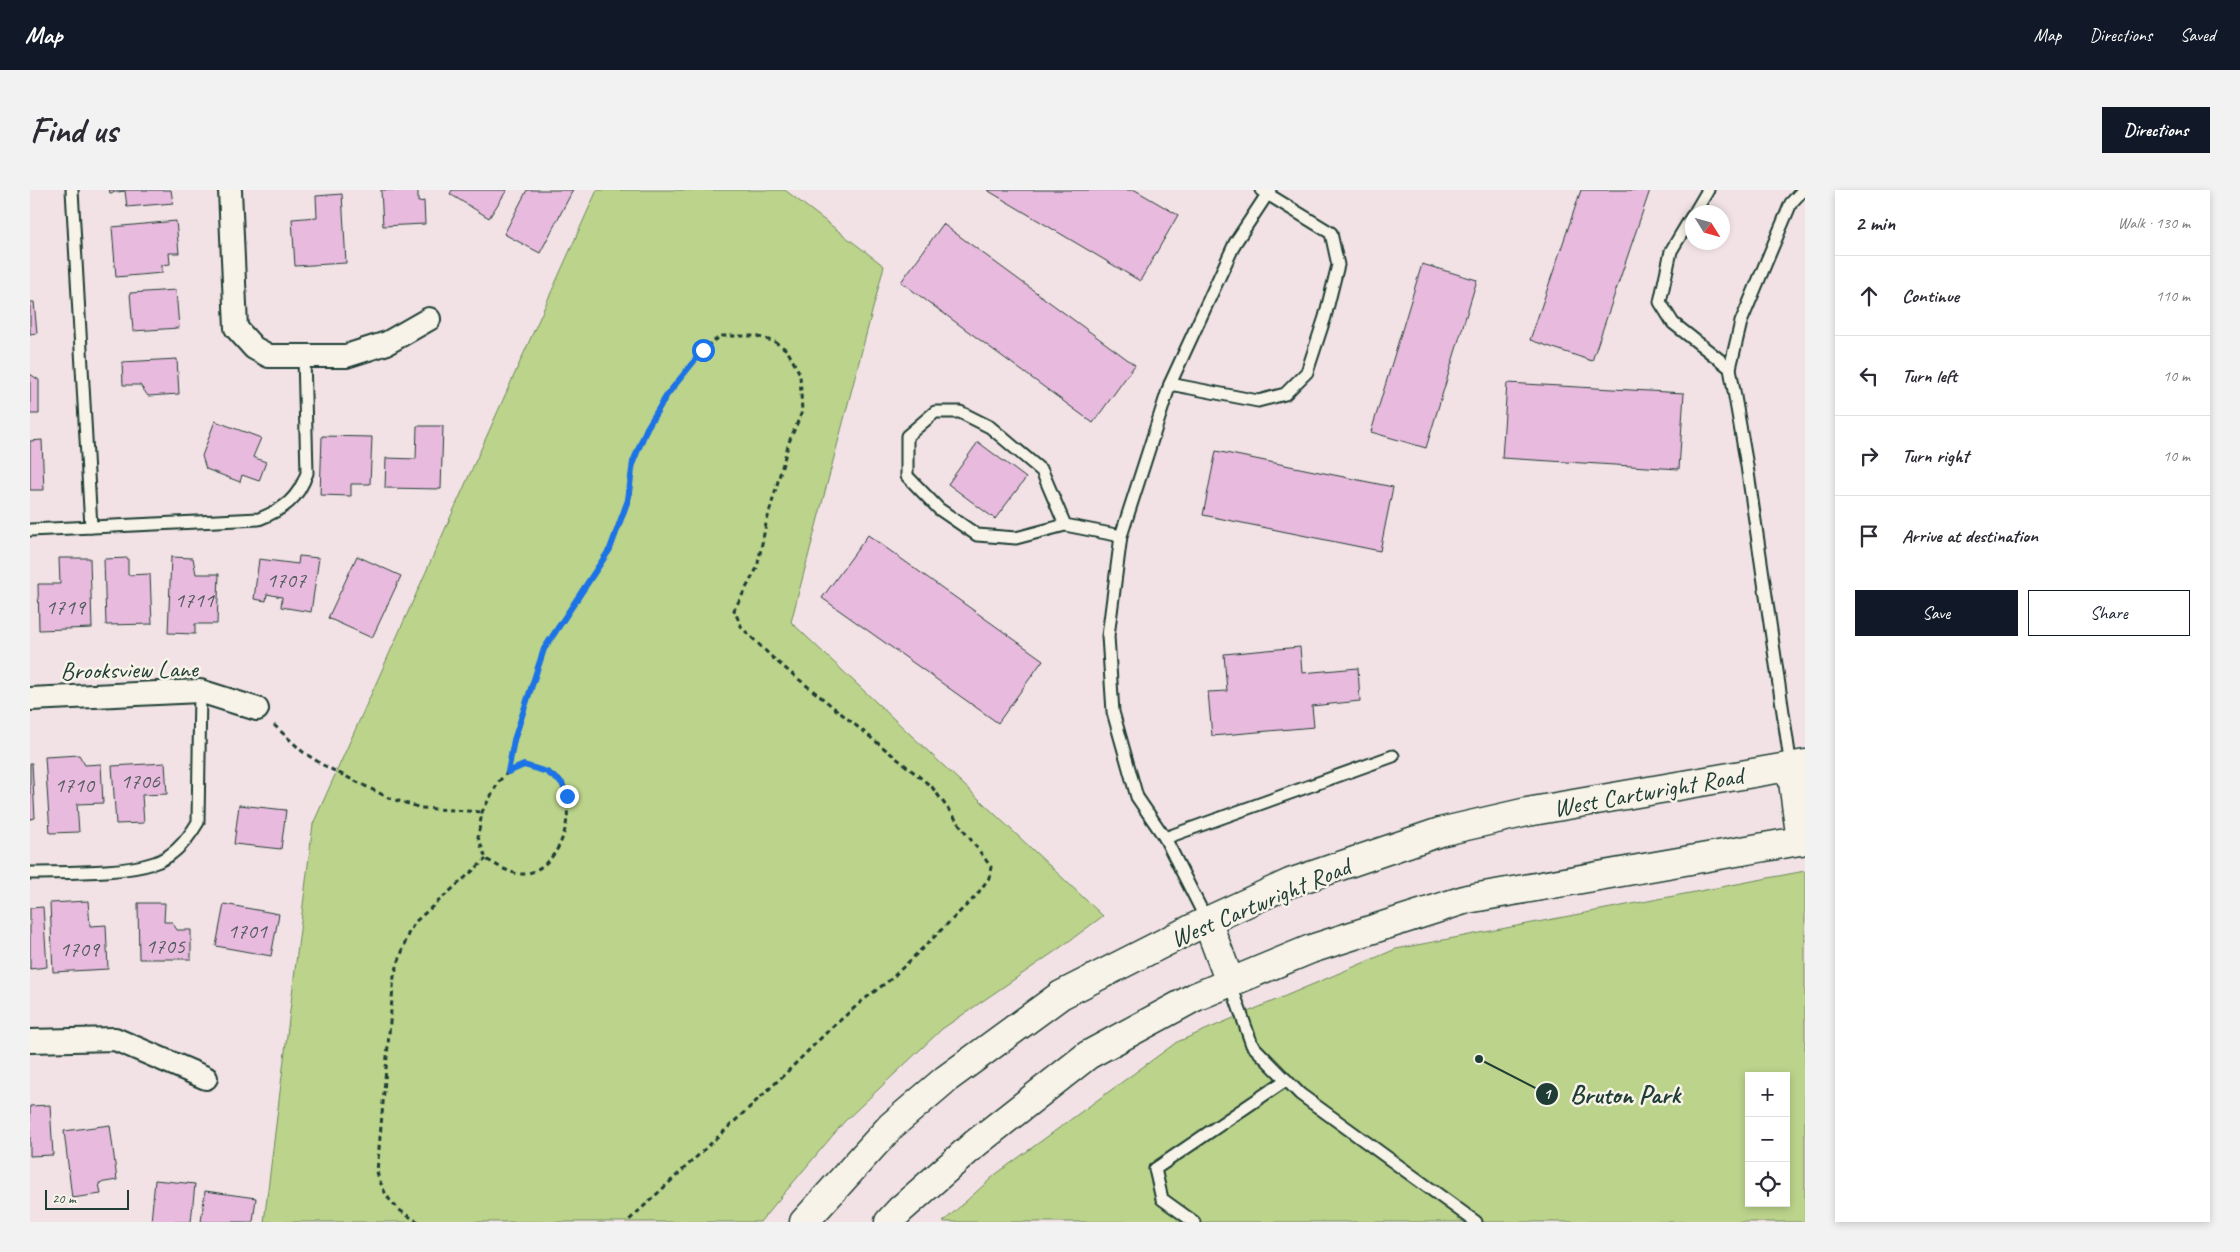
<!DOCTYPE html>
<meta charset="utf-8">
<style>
body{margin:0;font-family:Caveat,sans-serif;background:#f2f2f3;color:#2b2b33}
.controls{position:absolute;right:15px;bottom:15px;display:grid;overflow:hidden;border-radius:0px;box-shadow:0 2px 8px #0003}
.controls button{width:45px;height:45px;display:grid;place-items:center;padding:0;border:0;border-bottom:1px solid #e1e1e2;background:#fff;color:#2b2b33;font:25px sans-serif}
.compass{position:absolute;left:1655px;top:15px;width:45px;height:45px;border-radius:50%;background:#fff;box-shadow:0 2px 8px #0003;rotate:127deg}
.scale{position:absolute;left:15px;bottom:12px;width:84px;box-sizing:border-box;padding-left:5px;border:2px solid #1f3d34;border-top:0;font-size:14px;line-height:18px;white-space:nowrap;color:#1f3d34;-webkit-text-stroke:4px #f7f3e8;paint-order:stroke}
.stop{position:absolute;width:15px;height:15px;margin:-11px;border:4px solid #1a73e8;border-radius:50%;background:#fff}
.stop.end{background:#1a73e8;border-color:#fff;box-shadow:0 1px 5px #0008}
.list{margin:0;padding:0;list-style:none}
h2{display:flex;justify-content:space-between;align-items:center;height:65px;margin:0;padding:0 20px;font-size:21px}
h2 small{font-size:16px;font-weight:400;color:#7c7c81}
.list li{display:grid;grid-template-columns:32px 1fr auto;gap:15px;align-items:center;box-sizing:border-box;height:80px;padding:0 20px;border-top:1px solid #e1e1e2}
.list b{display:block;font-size:19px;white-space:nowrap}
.list em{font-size:16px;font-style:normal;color:#7c7c81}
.actions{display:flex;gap:10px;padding:15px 20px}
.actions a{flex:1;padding:11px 0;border:1px solid #111827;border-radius:0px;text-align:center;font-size:18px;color:#111827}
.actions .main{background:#111827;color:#fff}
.icon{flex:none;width:28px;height:28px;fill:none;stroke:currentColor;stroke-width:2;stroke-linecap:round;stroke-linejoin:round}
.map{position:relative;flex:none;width:1775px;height:1032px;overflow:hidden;border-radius:0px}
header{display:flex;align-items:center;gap:30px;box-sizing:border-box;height:70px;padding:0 25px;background:#111827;color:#fff}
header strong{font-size:24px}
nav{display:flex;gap:28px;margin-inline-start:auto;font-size:18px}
.intro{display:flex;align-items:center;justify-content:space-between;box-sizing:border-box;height:120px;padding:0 30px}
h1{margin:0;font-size:35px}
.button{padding:12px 22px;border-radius:0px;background:#111827;color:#fff;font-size:18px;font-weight:700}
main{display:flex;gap:30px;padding:0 30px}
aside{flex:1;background:#fff;border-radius:0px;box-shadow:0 2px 8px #0003}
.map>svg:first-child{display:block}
.green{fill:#bbd38a;stroke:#6d885f;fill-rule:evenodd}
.building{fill:#e8badd;stroke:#1f3d34}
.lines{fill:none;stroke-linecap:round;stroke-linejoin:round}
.lane-casing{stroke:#1f3d34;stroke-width:15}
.street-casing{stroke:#1f3d34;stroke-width:26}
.secondary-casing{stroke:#1f3d34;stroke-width:31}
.path{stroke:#1f3d34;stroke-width:3;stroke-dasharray:5 4;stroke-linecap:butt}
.lane{stroke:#f7f3e8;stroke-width:11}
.street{stroke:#f7f3e8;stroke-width:22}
.secondary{stroke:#f7f3e8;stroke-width:28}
.route{stroke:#1a73e8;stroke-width:6}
.labels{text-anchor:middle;stroke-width:5;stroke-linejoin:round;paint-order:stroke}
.number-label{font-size:22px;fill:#515c5e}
.street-label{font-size:25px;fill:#1f3d34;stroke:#f7f3e8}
.leader{fill:none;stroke:#1f3d34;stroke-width:2}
.callout-dot{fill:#1f3d34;stroke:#f7f3e8;stroke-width:2}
.mark-label{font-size:15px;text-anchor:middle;font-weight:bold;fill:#fff}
.callout-label{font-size:26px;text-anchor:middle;font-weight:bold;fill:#1f3d34;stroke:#f7f3e8;stroke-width:5;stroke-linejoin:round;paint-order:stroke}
</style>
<header>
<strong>Map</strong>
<nav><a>Map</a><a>Directions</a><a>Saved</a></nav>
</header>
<div class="intro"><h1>Find us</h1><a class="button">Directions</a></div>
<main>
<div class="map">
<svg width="1775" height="1032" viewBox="0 0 1775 1032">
<rect width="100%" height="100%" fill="#f2e2e5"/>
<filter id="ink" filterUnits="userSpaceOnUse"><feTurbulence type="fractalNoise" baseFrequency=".02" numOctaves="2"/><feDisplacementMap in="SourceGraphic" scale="10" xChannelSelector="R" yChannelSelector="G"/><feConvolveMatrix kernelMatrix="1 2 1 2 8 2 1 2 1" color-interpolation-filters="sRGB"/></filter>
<g filter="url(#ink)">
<g class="green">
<path d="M 567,0 L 755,0 L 854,76 L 761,432 L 1073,726 L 1027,760 L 912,839 L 814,932 L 730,1032 L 234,1032 L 283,634 Z"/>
<path d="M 1775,681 L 1775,1032 L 913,1032 L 966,984 L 1147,852 L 1366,759 ZM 1719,886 L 1756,886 L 1756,1013 L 1719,1013 Z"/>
</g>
<g class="building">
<path d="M 79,0 L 141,0 L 143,13 L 97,17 L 95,1 L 80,3 Z"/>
<path d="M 351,0 L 388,0 L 388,12 L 394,11 L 395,34 L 353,36 Z"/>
<path d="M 422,0 L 477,0 L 459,28 L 420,4 Z"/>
<path d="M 497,0 L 543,0 L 510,63 L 474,44 Z"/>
<path d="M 957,0 L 1105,0 L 1148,25 L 1110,91 Z"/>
<path d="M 1551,0 L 1620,0 L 1562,171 L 1500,150 Z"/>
<path d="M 312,4 L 316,73 L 265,76 L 262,29 L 287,27 L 286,6 Z"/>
<path d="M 146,31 L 149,63 L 139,63 L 140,74 L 132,75 L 132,83 L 86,87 L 82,37 Z"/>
<path d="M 913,34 L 1105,175 L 1063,233 L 871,92 Z"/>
<path d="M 1392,74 L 1447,90 L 1396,258 L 1341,242 Z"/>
<path d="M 146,100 L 149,138 L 103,141 L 100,103 Z"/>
<path d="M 0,112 L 4,112 L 7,143 L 0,144 Z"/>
<path d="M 147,169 L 149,204 L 118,206 L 110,195 L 93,195 L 92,172 Z"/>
<path d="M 0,184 L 9,190 L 9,224 L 0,224 Z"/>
<path d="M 1477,193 L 1654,203 L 1649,279 L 1472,268 Z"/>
<path d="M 185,231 L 231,248 L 223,267 L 236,272 L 229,291 L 212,285 L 210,292 L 176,279 L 172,266 Z"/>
<path d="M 387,236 L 413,236 L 411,299 L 355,298 L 356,268 L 386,269 Z"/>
<path d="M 292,246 L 342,247 L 340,294 L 321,294 L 321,306 L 290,305 Z"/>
<path d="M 12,250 L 14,300 L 0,300 L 0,251 Z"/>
<path d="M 948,252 L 996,288 L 965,329 L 918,294 Z"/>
<path d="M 1186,261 L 1363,297 L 1350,361 L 1173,325 Z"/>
<path d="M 838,345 L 1013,470 L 968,533 L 792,408 Z"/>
<path d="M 269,366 L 289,368 L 281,422 L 251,417 L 252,407 L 237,404 L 236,411 L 224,409 L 229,369 L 268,374 Z"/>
<path d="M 327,366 L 371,386 L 342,448 L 298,428 Z"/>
<path d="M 141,367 L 163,368 L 166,384 L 189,384 L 187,434 L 165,434 L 165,444 L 138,443 Z"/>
<path d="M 29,368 L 60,368 L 62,438 L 9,440 L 8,394 L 30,394 Z"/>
<path d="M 98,368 L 98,385 L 120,384 L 122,434 L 76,435 L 74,369 Z"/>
<path d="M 1270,457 L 1272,483 L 1328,478 L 1330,511 L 1282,516 L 1284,537 L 1182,546 L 1178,502 L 1197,501 L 1194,464 Z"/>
<path d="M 49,565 L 55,575 L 71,574 L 73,613 L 47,614 L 49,642 L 20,643 L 15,567 Z"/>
<path d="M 0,573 L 2,573 L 5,628 L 0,629 Z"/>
<path d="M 135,573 L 137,604 L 112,605 L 114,633 L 86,634 L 82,576 Z"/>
<path d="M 209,615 L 256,620 L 251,659 L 204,654 Z"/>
<path d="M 58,711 L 60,736 L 76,735 L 78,779 L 23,782 L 20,713 Z"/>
<path d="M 108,713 L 135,713 L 134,732 L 142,732 L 147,740 L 161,740 L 161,769 L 109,769 Z"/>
<path d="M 194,714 L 249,724 L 241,766 L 186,756 Z"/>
<path d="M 13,717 L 17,777 L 0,779 L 0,718 Z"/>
<path d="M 20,915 L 23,965 L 0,966 L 0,916 Z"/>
<path d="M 80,935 L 87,990 L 69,993 L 71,1004 L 42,1008 L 34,941 Z"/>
<path d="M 125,990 L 165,994 L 161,1032 L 121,1032 Z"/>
<path d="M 175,1001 L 226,1008 L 223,1032 L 171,1032 Z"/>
</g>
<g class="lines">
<defs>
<g id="lane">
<path d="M 42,0 L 61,337"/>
<path d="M 1665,22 L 1678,0"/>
<path d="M 1662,26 L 1641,61 L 1630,112 L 1643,133 L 1700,178"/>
<path d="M 1140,194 L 1228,211 L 1255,204 L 1277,182 L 1295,127 L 1308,75 L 1301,43 L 1231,0"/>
<path d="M 1035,335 L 1012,281 L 960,237 L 930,222 L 905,222 L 877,246 L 877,286 L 909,319 L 947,345 L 986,348 L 1035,335 L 1091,346"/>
<path d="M 0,340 L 229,329 C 254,319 268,309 277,283 L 274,166"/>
<path d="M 1761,577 L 1717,276 L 1700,178 L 1711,132 L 1761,13 L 1773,0"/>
<path d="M 1135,648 L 1363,566"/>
<path d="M 0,683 C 35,682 91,684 124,673 C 143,667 158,649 168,632 L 170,501"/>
<path d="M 1177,731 L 1135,648 L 1107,607 L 1083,522 L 1078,446 L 1091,346 L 1140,194 L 1205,53 L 1240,0"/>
<path d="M 1200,792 L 1222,855 L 1270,904 L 1446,1032"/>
<path d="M 1164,1032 L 1132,1009 L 1125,979 L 1256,890"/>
</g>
<g id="street">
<path d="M 200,0 L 206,138 L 224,158 L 239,166 L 316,166 L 357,153 L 399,129"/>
<path d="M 0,509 L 170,501 L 227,519"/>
<path d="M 0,851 L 85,849 L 176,888"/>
</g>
<g id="secondary">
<path d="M 1761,577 L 1771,651"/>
<path d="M 1177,731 L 1200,792"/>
<path d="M 774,1032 L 861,936 L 916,889 L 1031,805 L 1177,731 L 1260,693 L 1410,642 L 1497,622 L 1775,574"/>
<path d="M 859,1032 L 870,1020 L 946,953 L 1058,865 L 1165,807 L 1281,759 L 1437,709 L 1775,650"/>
</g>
</defs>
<use href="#lane" class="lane-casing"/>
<use href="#street" class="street-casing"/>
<use href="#secondary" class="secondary-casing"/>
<g class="path">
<path d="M 244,535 L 273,562 L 293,575 L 359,608 L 391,618 L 452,622"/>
<path d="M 494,575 C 507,579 524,582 532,593 C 535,597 537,606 537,611 C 540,639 528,673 499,683 C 485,688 467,675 456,669 L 448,647 L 452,622 L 469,591 L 478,582 Z"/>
<path d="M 478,582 L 484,550 L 514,459 L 580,359 L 598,310 L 603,272 L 617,238 L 637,205 L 673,159 L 691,146 L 726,146 L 745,152 L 757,160 L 770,184 L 772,222 L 759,252 L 736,334 L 727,378 L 704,420 L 712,438 L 745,470 L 902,597 L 961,677 L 959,688 L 946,706 L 861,789 L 832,811 L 798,841 L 754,885 L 597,1032"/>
<path d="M 389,1032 C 364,1019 355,1009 347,982 L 364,786 L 378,744 L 385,732 L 456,669"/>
</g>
<use href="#lane" class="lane"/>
<use href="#street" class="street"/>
<use href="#secondary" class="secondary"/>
</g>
</g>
<g class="lines" filter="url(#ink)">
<path class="route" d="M 537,606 L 532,593 L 517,582 L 494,575 L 478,582 L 484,550 L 514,459 L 580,359 L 598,310 L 603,272 L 617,238 L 637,205 L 673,160"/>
</g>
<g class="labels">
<g class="number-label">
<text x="256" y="397">1707</text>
<text x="164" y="417">1711</text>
<text x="35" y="424">1719</text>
<text x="110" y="598">1706</text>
<text x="44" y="602">1710</text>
<text x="217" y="748">1701</text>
<text x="135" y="763">1705</text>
<text x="49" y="766">1709</text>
</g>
<g class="street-label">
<text transform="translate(99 479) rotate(-1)" y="9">Brooksview Lane</text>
<text transform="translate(1618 601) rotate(-10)" y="9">West Cartwright Road</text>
<text transform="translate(1230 712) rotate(-23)" y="9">West Cartwright Road</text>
</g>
</g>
<path class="leader" d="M1449 869L1517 904"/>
<g class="callout-dot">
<circle cx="1449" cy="869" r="5"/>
<circle cx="1517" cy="904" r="12"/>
</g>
<g class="mark-label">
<text x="1517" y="909">1</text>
</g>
<g class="callout-label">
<text x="1595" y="913">Bruton Park</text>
</g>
</svg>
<div class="controls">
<button>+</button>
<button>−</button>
<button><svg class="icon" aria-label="locate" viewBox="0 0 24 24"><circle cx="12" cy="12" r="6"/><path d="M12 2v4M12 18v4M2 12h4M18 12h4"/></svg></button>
</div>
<svg class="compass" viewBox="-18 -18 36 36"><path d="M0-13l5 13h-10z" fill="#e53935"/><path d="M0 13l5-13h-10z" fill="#7c7c81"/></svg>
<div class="scale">20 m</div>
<div class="stop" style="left:673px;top:160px"></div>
<div class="stop end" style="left:537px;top:606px"></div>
</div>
<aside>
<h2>2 min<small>Walk · 130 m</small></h2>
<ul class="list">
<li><svg class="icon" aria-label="ahead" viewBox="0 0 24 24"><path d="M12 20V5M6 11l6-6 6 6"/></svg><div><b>Continue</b></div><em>110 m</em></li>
<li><svg class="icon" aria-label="left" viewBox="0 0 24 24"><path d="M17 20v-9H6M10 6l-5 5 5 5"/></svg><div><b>Turn left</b></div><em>10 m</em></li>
<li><svg class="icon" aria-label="right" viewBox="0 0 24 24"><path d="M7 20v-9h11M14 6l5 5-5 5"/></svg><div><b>Turn right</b></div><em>10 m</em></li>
<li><svg class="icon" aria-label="arrive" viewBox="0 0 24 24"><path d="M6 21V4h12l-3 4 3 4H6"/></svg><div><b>Arrive at destination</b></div></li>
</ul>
<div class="actions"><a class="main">Save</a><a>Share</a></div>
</aside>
</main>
